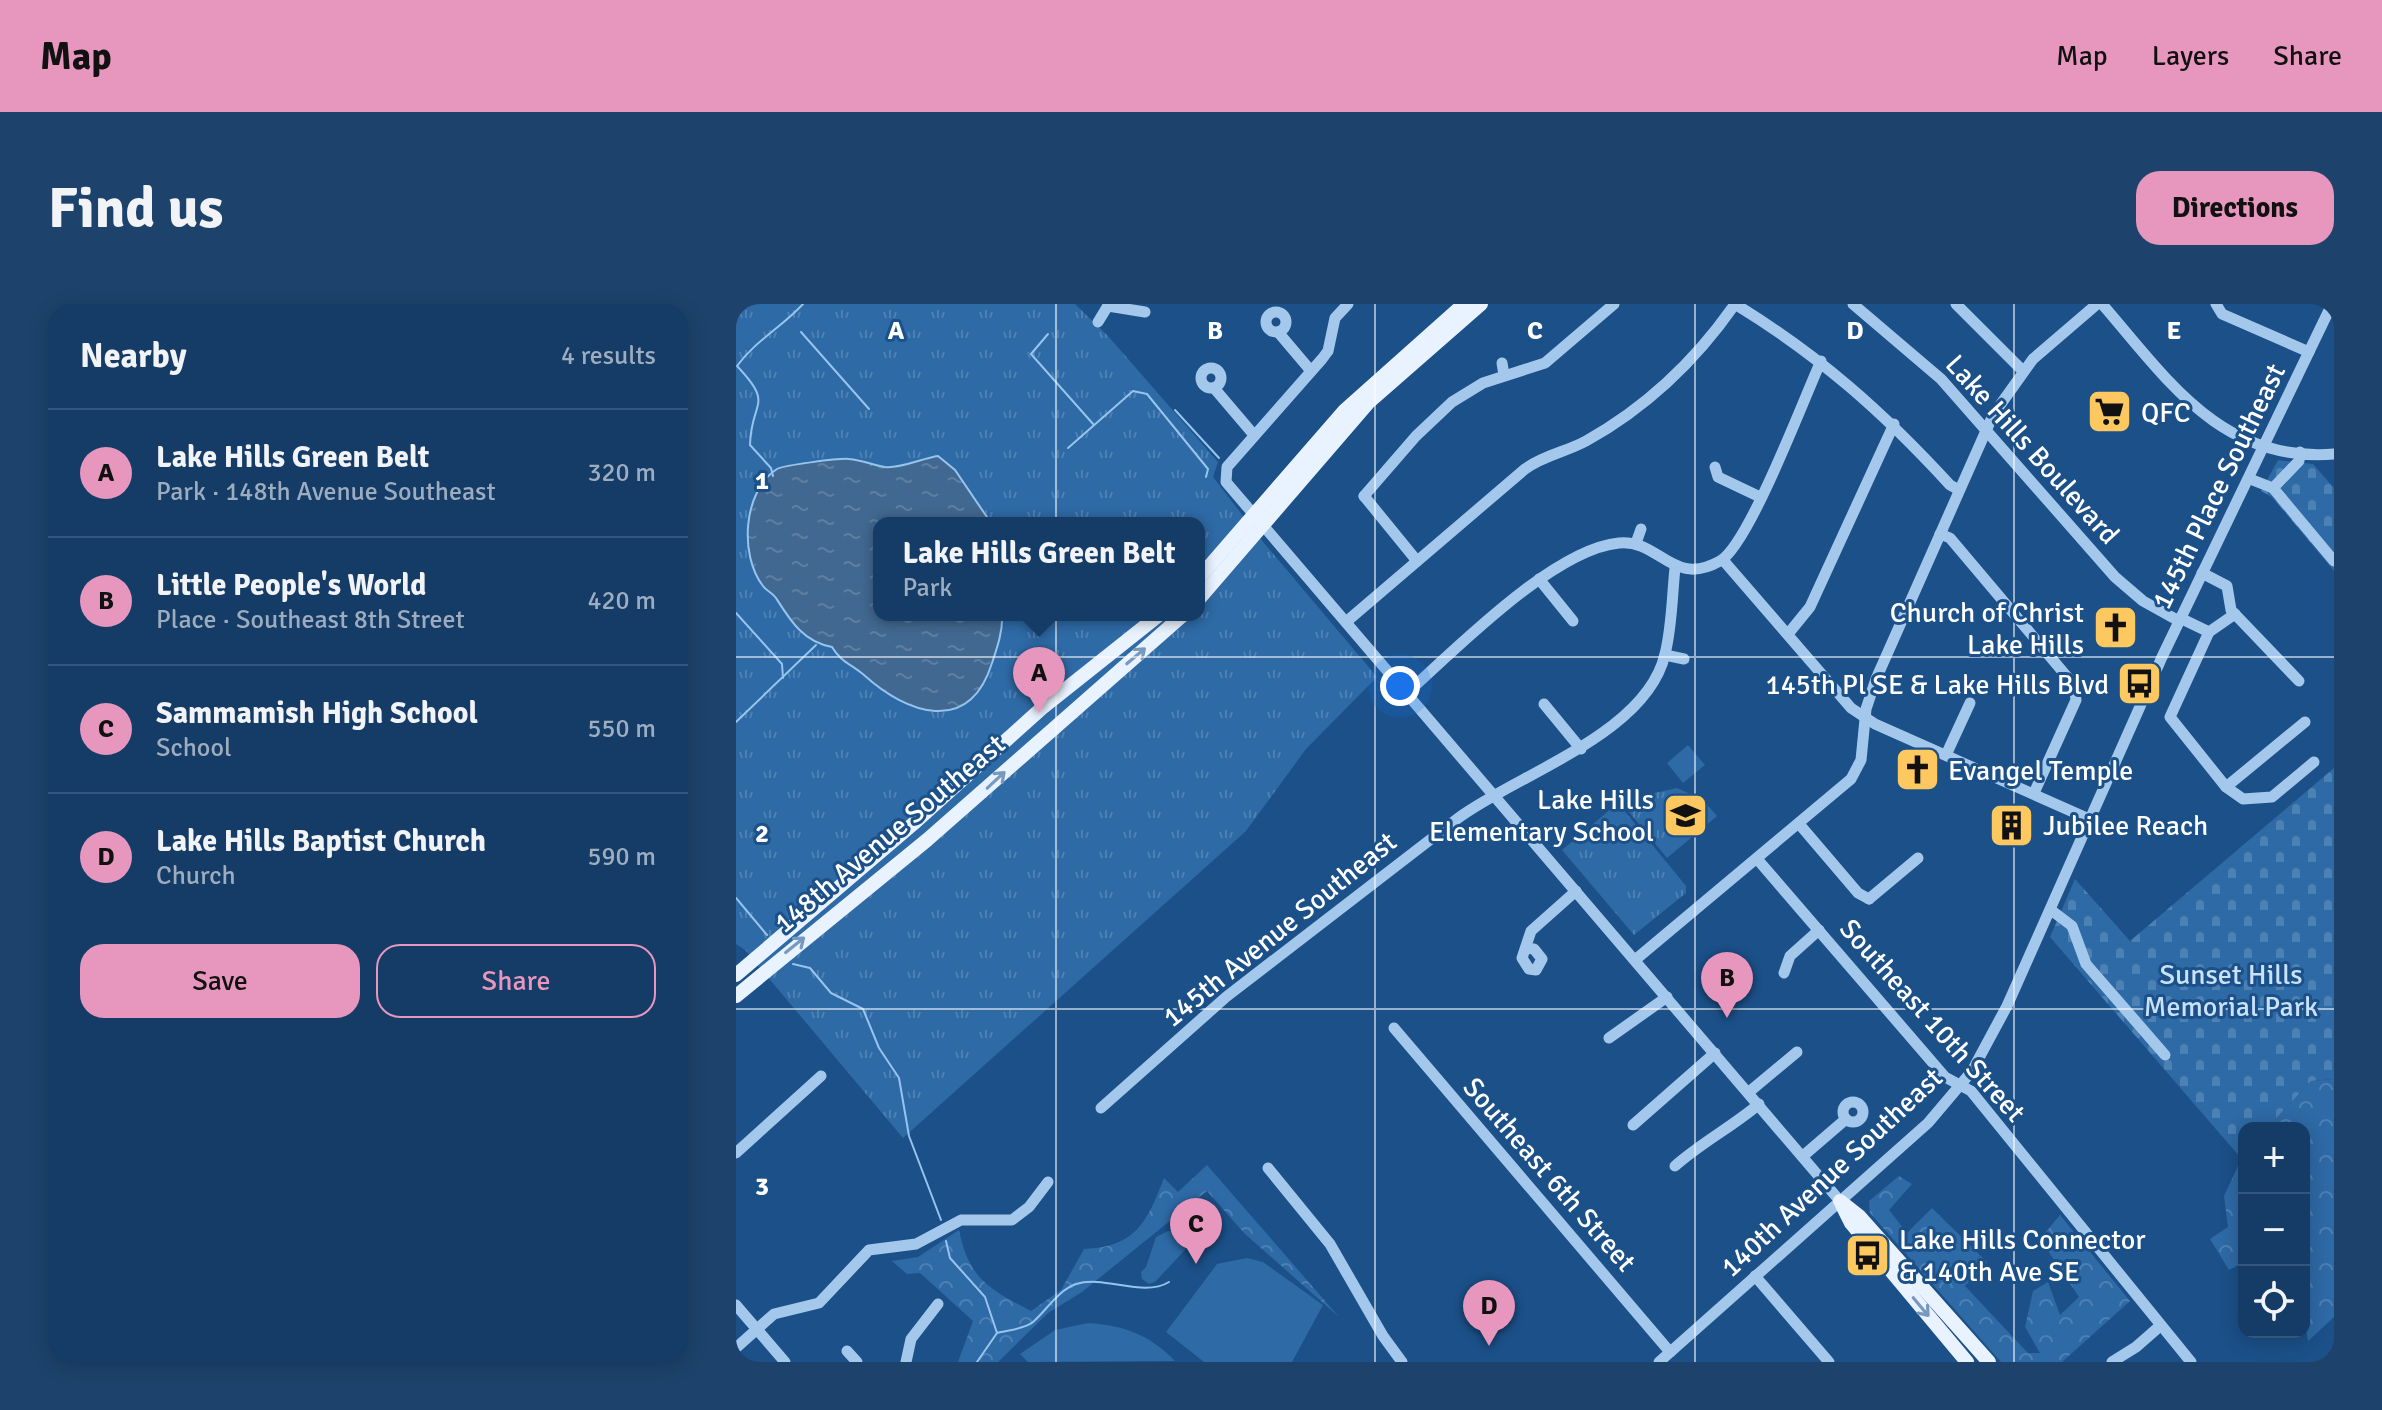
<!DOCTYPE html>
<meta charset="utf-8">
<style>
body{margin:0;font-family:Signika,sans-serif;background:#1d436c;color:#f1f3f6}
.controls{position:absolute;right:24px;bottom:24px;display:grid;overflow:hidden;border-radius:16px;box-shadow:0 4px 20px #0003}
.controls button{width:72px;height:72px;display:grid;place-items:center;padding:0;border:0;border-bottom:2px solid #33567a;background:#143c66;color:#f1f3f6;font:40px sans-serif}
.you{position:absolute;left:664px;top:382px;width:28px;height:28px;margin:-20px;border:6px solid #fff;border-radius:50%;background:#1a73e8;box-shadow:0 0 0 12px #1a73e833}
.badge{display:grid;place-items:center;width:52px;height:52px;border-radius:50%;background:#e797bd;color:#111;font-size:26px;font-weight:700}
.pin{position:absolute;translate:-50% -66px;filter:drop-shadow(0 2px 4px #0008)}
.pin::after{content:'';position:absolute;top:42px;width:28px;height:24px;background:inherit;clip-path:polygon(0 0,100% 0,50% 100%)}
.popup{position:absolute;left:137px;top:213px;width:332px;height:104px;box-sizing:border-box;display:grid;place-content:center;border-radius:16px;background:#143c66;filter:drop-shadow(0 2px 6px #0005);font-size:26px;white-space:nowrap;color:#9dadbf}
.popup b{font-size:30px;color:#f1f3f6}
.popup::after{content:'';position:absolute;left:50%;top:100%;margin-left:-16px;border:16px solid transparent;border-top-color:#143c66}
.list{margin:0;padding:0;list-style:none}
h2{display:flex;justify-content:space-between;align-items:center;height:104px;margin:0;padding:0 32px;font-size:34px}
h2 small{font-size:26px;font-weight:400;color:#9dadbf}
.list li{display:grid;grid-template-columns:52px 1fr auto;gap:24px;align-items:center;box-sizing:border-box;height:128px;padding:0 32px;border-top:2px solid #33567a}
.list b{display:block;font-size:30px;white-space:nowrap}
.list p{margin:0;font-size:26px;white-space:nowrap;color:#9dadbf}
.list em{font-size:26px;font-style:normal;color:#9dadbf}
.actions{display:flex;gap:16px;padding:24px 32px}
.actions a{flex:1;padding:18px 0;border:2px solid #e797bd;border-radius:24px;text-align:center;font-size:28px;color:#e797bd}
.actions .main{background:#e797bd;color:#111}
.icon{flex:none;width:44px;height:44px;fill:none;stroke:currentColor;stroke-width:2;stroke-linecap:round;stroke-linejoin:round}
.map{position:relative;flex:none;width:1598px;height:1058px;overflow:hidden;border-radius:24px}
header{display:flex;align-items:center;gap:48px;box-sizing:border-box;height:112px;padding:0 40px;background:#e797bd;color:#111}
header strong{font-size:38px}
nav{display:flex;gap:44px;margin-inline-start:auto;font-size:28px}
.intro{display:flex;align-items:center;justify-content:space-between;box-sizing:border-box;height:192px;padding:0 48px}
h1{margin:0;font-size:56px}
.button{padding:20px 36px;border-radius:24px;background:#e797bd;color:#111;font-size:28px;font-weight:700}
main{display:flex;gap:48px;padding:0 48px}
aside{flex:1;background:#143c66;border-radius:24px;box-shadow:0 4px 20px #0003}
.map>svg:first-child{display:block}
.green{fill:#2e6aa6}
.forest{fill:url(#forest-crowns)}
.cemetery{fill:url(#cemetery-stones)}
.park{fill:url(#park-tufts);fill-rule:evenodd}
.water{fill:url(#water-ripples);stroke:#96c4ee;stroke-width:2}
.lines{fill:none;stroke-linecap:round;stroke-linejoin:round}
.stream{stroke:#96c4ee;stroke-width:2}
.minor{stroke:#a3c8ec;stroke-width:11}
.major{stroke:#e9f2ff;stroke-width:14}
.oneway{stroke:#7899be}
.grid{fill:none;stroke:#fff;stroke-width:2;stroke-opacity:0.55}
.labels{text-anchor:middle;stroke-width:6;stroke-linejoin:round;paint-order:stroke}
.poi-label{font-size:28px;fill:#fff;stroke:#1b5088;text-anchor:start}
.street-label{font-size:28px;fill:#fff;stroke:#1b5088}
.park-label{font-size:28px;fill:#c9e1f9;stroke:#1b5088}
.grid-label{font-size:26px;text-anchor:middle;font-weight:bold;fill:#fff;stroke:#1b5088;stroke-width:6;stroke-linejoin:round;paint-order:stroke}
</style>
<header>
<strong>Map</strong>
<nav><a>Map</a><a>Layers</a><a>Share</a></nav>
</header>
<div class="intro"><h1>Find us</h1><a class="button">Directions</a></div>
<main>
<aside>
<h2>Nearby<small>4 results</small></h2>
<ul class="list">
<li><span class="badge">A</span><div><b>Lake Hills Green Belt</b><p>Park · 148th Avenue Southeast</p></div><em>320 m</em></li>
<li><span class="badge">B</span><div><b>Little People's World</b><p>Place · Southeast 8th Street</p></div><em>420 m</em></li>
<li><span class="badge">C</span><div><b>Sammamish High School</b><p>School</p></div><em>550 m</em></li>
<li><span class="badge">D</span><div><b>Lake Hills Baptist Church</b><p>Church</p></div><em>590 m</em></li>
</ul>
<div class="actions"><a class="main">Save</a><a>Share</a></div>
</aside>
<div class="map">
<svg width="1598" height="1058" viewBox="0 0 1598 1058">
<defs>
<pattern id="forest-crowns" width="20" height="18" patternUnits="userSpaceOnUse" patternTransform="scale(2)"><rect width="20" height="18" fill="#2e6aa6"/><path d="M2 6a3 3 0 1 1 6 0M12 15a3 3 0 1 1 6 0" fill="none" stroke="#4d80b3"/></pattern>
<pattern id="cemetery-stones" width="16" height="16" patternUnits="userSpaceOnUse" patternTransform="scale(2)"><rect width="16" height="16" fill="#2e6aa6"/><path d="M2 7V4a2 2 0 0 1 4 0v3zM10 15v-3a2 2 0 0 1 4 0v3z" fill="#4d80b3"/></pattern>
<pattern id="park-tufts" width="24" height="20" patternUnits="userSpaceOnUse" patternTransform="scale(2)"><rect width="24" height="20" fill="#2e6aa6"/><path d="M3 7l-1-3M5 7V3M7 7l1-3M15 17l-1-3M17 17v-4M19 17l1-3" fill="none" stroke="#4d80b3"/></pattern>
<pattern id="water-ripples" width="26" height="14" patternUnits="userSpaceOnUse" patternTransform="scale(2)"><rect width="26" height="14" fill="#416890"/><path d="M2 4q2-2 4 0t4 0M15 11q2-2 4 0t4 0" fill="none" stroke="#5e7fa1"/></pattern>
</defs>
<rect width="100%" height="100%" fill="#1b5088"/>
<g class="green">
<path d="M 952,441 L 969,461 L 947,479 L 931,459 Z"/>
<path d="M 432,927 L 444,927 L 450,945 L 419,978 L 413,980 L 406,975 L 405,968 L 410,963 L 420,933 Z"/>
<path d="M 511,954 L 527,958 L 587,1001 L 556,1058 L 468,1058 L 430,1028 L 481,960 Z"/>
<path d="M 352,1019 C 388,1021 414,1031 439,1057 L 292,1058 L 284,1050 L 319,1026 Z"/>
</g>
<g class="forest">
<path d="M 1598,775 L 1598,1013 L 1572,1037 L 1568,1014 L 1568,824 L 1531,824 L 1575,777 Z"/>
<path d="M 1508,849 L 1508,958 L 1493,966 L 1474,935 L 1492,923 L 1488,892 Z"/>
<path d="M 471,861 L 603,1013 L 508,929 L 471,887 L 346,988 L 312,1009 L 262,1058 L 222,1058 L 237,1017 L 184,969 L 171,970 L 156,957 L 182,953 L 223,926 C 233,975 253,985 295,1007 L 325,986 L 348,945 C 400,943 411,918 428,874 L 442,888 Z"/>
<path d="M 1163,872 L 1176,880 L 1153,906 L 1171,929 L 1196,904 L 1251,958 L 1229,982 L 1292,1049 L 1304,1049 L 1289,1023 L 1297,987 L 1312,978 L 1324,1011 L 1343,993 L 1304,935 L 1324,911 L 1394,997 L 1326,1058 L 1265,1058 L 1134,909 L 1133,897 Z"/>
</g>
<g class="cemetery">
<path d="M 1542,156 L 1577,160 L 1598,184 L 1598,267 L 1536,193 L 1525,187 Z"/>
<path d="M 1598,464 L 1598,775 L 1575,777 L 1531,824 L 1508,824 L 1508,849 L 1504,853 L 1314,633 L 1339,575 L 1394,637 Z"/>
</g>
<g class="park">
<path d="M 0,0 L 339,0 L 372,32 L 482,158 L 477,173 L 528,239 L 641,373 L 570,445 L 510,527 L 167,834 L 9,646 L 0,640 ZM 143,219 L 463,219 L 463,311 L 143,311 Z"/>
<path d="M 941,484 L 967,496 L 981,512 L 931,554 L 893,508 L 914,490 Z"/>
<path d="M 882,499 L 950,582 L 950,589 L 898,631 L 826,546 Z"/>
</g>
<path class="water" d="M 202,152 L 219,166 L 255,219 L 143,219 L 143,311 L 266,311 C 267,327 261,344 256,359 C 233,432 171,410 128,371 C 116,361 104,357 96,343 C 67,338 54,316 40,294 C 36,288 30,287 27,282 C 3,251 7,187 41,165 C 48,161 104,154 113,155 C 126,156 137,161 149,163 C 164,165 187,154 202,152 Z"/>
<g class="lines">
<g class="stream">
<path d="M 65,28 L 133,105"/>
<path d="M 312,30 L 295,50 L 358,121"/>
<path d="M 439,106 L 483,154"/>
<path d="M 332,144 L 397,87 L 411,90 L 472,165 L 470,173"/>
<path d="M 37,172 L 35,164 L 14,141 C 15,96 39,102 1,62 C 19,37 46,23 67,0"/>
<path d="M 0,309 L 46,360 L 47,374"/>
<path d="M 0,418 L 80,341"/>
<path d="M 0,594 L 31,631"/>
<path d="M 57,660 L 74,664 L 95,689 L 127,705 L 143,744 L 163,774 L 173,832 L 205,916"/>
<path d="M 210,937 L 214,954 L 249,993 L 261,1029 C 272,1026 289,1025 297,1018 C 311,1006 321,987 340,980 C 369,971 407,994 433,978"/>
<path d="M 241,1058 L 261,1029"/>
</g>
<g class="minor">
<path d="M 612,0 L 599,14 L 592,47 L 586,55 L 491,163 L 490,178 L 1104,897"/>
<path d="M 999,0 C 1084,52 1147,108 1214,181 L 1223,186"/>
<path d="M 1117,0 L 1205,75 L 1379,273 L 1407,297 L 1443,317"/>
<path d="M 1220,0 L 1287,67"/>
<path d="M 1366,0 C 1431,75 1485,159 1598,150"/>
<path d="M 1480,0 L 1486,10 L 1573,48"/>
<path d="M 372,2 L 409,8"/>
<circle cx="540" cy="18" r="10"/>
<path d="M 362,18 L 373,0"/>
<path d="M 542,28 L 575,67"/>
<path d="M 766,59 L 768,71"/>
<circle cx="475" cy="74" r="10"/>
<path d="M 478,84 L 518,131"/>
<path d="M 979,163 L 982,173 L 1024,193"/>
<path d="M 1514,175 L 1537,184 L 1563,157 L 1564,148"/>
<path d="M 1537,184 L 1598,257"/>
<path d="M 628,192 L 680,132 L 716,98 L 747,79 L 809,59 L 878,0"/>
<path d="M 628,192 L 681,257"/>
<path d="M 1204,230 L 1214,234 L 1338,381 L 1340,396 L 1298,489"/>
<path d="M 900,239 L 905,225"/>
<path d="M 987,256 L 1115,404 L 1139,420 L 1353,515"/>
<path d="M 1466,269 L 1491,282 L 1495,306 L 1563,377"/>
<path d="M 803,275 L 837,317"/>
<path d="M 1444,314 L 1473,328 L 1434,413 L 1490,483 L 1507,495 L 1536,493 L 1578,458"/>
<path d="M 610,318 L 789,165 C 808,151 830,148 850,137 C 911,103 960,56 999,0"/>
<path d="M 1473,328 L 1499,310"/>
<path d="M 1052,330 L 1074,303 L 1158,120"/>
<path d="M 929,351 L 948,355"/>
<path d="M 671,389 C 721,344 818,245 883,239 C 924,235 936,284 984,257 C 1013,241 1068,94 1085,57"/>
<path d="M 808,400 L 845,445"/>
<path d="M 1210,451 L 1234,399"/>
<path d="M 1490,483 L 1569,418"/>
<path d="M 1064,521 L 1122,589 L 1133,595"/>
<path d="M 1022,556 L 1209,773 L 1235,787 L 1455,1058"/>
<path d="M 1133,595 L 1182,554"/>
<path d="M 1315,606 L 1336,622 L 1350,660 L 1429,751"/>
<path d="M 790,644 L 798,645 L 806,655 L 800,666 L 793,665 L 786,654 L 795,627 L 840,587"/>
<path d="M 899,656 L 1115,475 L 1125,456 L 1130,405 L 1140,375 L 1257,111 L 1297,55 L 1361,0"/>
<path d="M 1048,669 L 1054,652 L 1083,626"/>
<path d="M 658,724 L 934,1048"/>
<path d="M 873,734 L 931,693"/>
<path d="M 1013,788 L 1061,748"/>
<circle cx="1117" cy="808" r="10"/>
<path d="M 365,804 L 490,693 L 721,515 C 781,470 911,430 929,350 C 936,323 936,292 939,264"/>
<path d="M 897,821 L 979,749"/>
<path d="M 0,849 L 85,772"/>
<path d="M 1067,852 L 1110,815"/>
<path d="M 939,862 C 966,838 996,823 1023,800"/>
<path d="M 532,864 L 594,940 L 647,1032 L 666,1058"/>
<path d="M 1019,972 L 1093,1058"/>
<path d="M 0,1001 L 49,1058"/>
<path d="M 0,1044 L 38,1010 L 83,999 L 133,946 L 180,940 L 225,916 L 276,916 L 293,903 L 312,878"/>
<path d="M 111,1047 L 121,1058"/>
<path d="M 170,1058 L 175,1035 L 202,1000"/>
<path d="M 923,1058 L 1192,819 L 1236,767 L 1271,702 L 1426,353 L 1596,0"/>
<path d="M 1376,1058 L 1400,1043 L 1424,1022"/>
</g>
<g class="major">
<path d="M 463,274 L 608,107 L 728,0"/>
<path d="M 463,295 L 633,98 L 745,0"/>
<path d="M 0,671 L 177,520 L 306,404 L 423,311"/>
<path d="M 0,692 L 191,536 L 447,311"/>
<path d="M 1104,897 L 1123,912 L 1253,1058"/>
<path d="M 1106,901 L 1115,919 L 1231,1058"/>
</g>
</g>
<defs><path id="oneway-shaft" d="M-6 0H5M1.5-3L5.5 0L1.5 3" fill="none" stroke-width="1.6" stroke-linecap="round" stroke-linejoin="round" transform="scale(2)"/></defs>
<g class="oneway">
<use href="#oneway-shaft" transform="translate(400 352) rotate(-40)"/>
<use href="#oneway-shaft" transform="translate(260 476) rotate(-43)"/>
<use href="#oneway-shaft" transform="translate(59 641) rotate(-39)"/>
<use href="#oneway-shaft" transform="translate(1185 1003) rotate(50)"/>
</g>
<path class="grid" d="M 320,0 L 320,1058M 639,0 L 639,1058M 959,0 L 959,1058M 1278,0 L 1278,1058M 0,353 L 1598,353M 0,705 L 1598,705"/>
<defs>
<symbol id="supermarket-square" viewBox="-11 -11 22 22"><rect x="-9" y="-9" width="18" height="18" rx="4" fill="#fdc860" stroke="#1b5088"/><path d="M-6-5.5h2.5l.6 2H6L4.5 2H-2.5L-4.4-4H-6ZM-1.5 3.2a1.3 1.3 0 1 0 .1 0ZM3 3.2a1.3 1.3 0 1 0 .1 0Z" fill="#111"/></symbol>
<symbol id="church-square" viewBox="-11 -11 22 22"><rect x="-9" y="-9" width="18" height="18" rx="4" fill="#fdc860" stroke="#1b5088"/><path d="M-1.2-6h2.4v3.5h3.3v2.4h-3.3V6h-2.4V-.1h-3.3v-2.4h3.3Z" fill="#111"/></symbol>
<symbol id="bus-square" viewBox="-11 -11 22 22"><rect x="-9" y="-9" width="18" height="18" rx="4" fill="#fdc860" stroke="#1b5088"/><path d="M-5-6H5V4H4V6H2V4H-2V6H-4V4H-5ZM-3.5-4V0h7V-4ZM-3.5 1.2v1.5H-2V1.2ZM2 1.2v1.5H3.5V1.2Z" fill="#111"/></symbol>
<symbol id="school-square" viewBox="-11 -11 22 22"><rect x="-9" y="-9" width="18" height="18" rx="4" fill="#fdc860" stroke="#1b5088"/><path d="M0-5L7-2L0 1L-7-2ZM-4 1L0 2.5L4 1V4Q0 6-4 4Z" fill="#111"/></symbol>
<symbol id="building-square" viewBox="-11 -11 22 22"><rect x="-9" y="-9" width="18" height="18" rx="4" fill="#fdc860" stroke="#1b5088"/><path d="M-4-6H4V6H1V3H-1V6H-4ZM-2.5-4.3h1.7v1.8h-1.7ZM.8-4.3h1.7v1.8H.8ZM-2.5-1h1.7V.8h-1.7ZM.8-1h1.7V.8H.8Z" fill="#111"/></symbol>
</defs>
<g fill-rule="evenodd">
<use href="#supermarket-square" x="1348" y="82" width="51" height="51"/>
<use href="#church-square" x="1354" y="298" width="51" height="51"/>
<use href="#bus-square" x="1378" y="354" width="51" height="51"/>
<use href="#church-square" x="1156" y="440" width="51" height="51"/>
<use href="#school-square" x="924" y="486" width="51" height="51"/>
<use href="#building-square" x="1250" y="496" width="51" height="51"/>
<use href="#bus-square" x="1106" y="926" width="51" height="51"/>
</g>
<g class="labels">
<g class="poi-label">
<text x="1405" y="118">QFC</text>
<text x="1348" y="318" text-anchor="end">Church of Christ<tspan x="1348" dy="32">Lake Hills</tspan></text>
<text x="1373" y="390" text-anchor="end">145th Pl SE &amp; Lake Hills Blvd</text>
<text x="1212" y="476">Evangel Temple</text>
<text x="918" y="505" text-anchor="end">Lake Hills<tspan x="918" dy="32">Elementary School</tspan></text>
<text x="1307" y="531">Jubilee Reach</text>
<text x="1163" y="945">Lake Hills Connector<tspan x="1163" dy="32">&amp; 140th Ave SE</tspan></text>
</g>
<g class="street-label">
<text transform="translate(1297 145) rotate(48)" y="10">Lake Hills Boulevard</text>
<text transform="translate(1482 182) rotate(-64)" y="10">145th Place Southeast</text>
<text transform="translate(153 529) rotate(-40)" y="10">148th Avenue Southeast</text>
<text transform="translate(543 625) rotate(-39)" y="10">145th Avenue Southeast</text>
<text transform="translate(1197 716) rotate(48)" y="10">Southeast 10th Street</text>
<text transform="translate(1095 868) rotate(-43)" y="10">140th Avenue Southeast</text>
<text transform="translate(814 870) rotate(49)" y="10">Southeast 6th Street</text>
</g>
<g class="park-label">
<text x="1495" y="680">Sunset Hills<tspan x="1495" dy="32">Memorial Park</tspan></text>
</g>
</g>
<g class="grid-label">
<text x="160" y="35">A</text>
<text x="479" y="35">B</text>
<text x="799" y="35">C</text>
<text x="1119" y="35">D</text>
<text x="1438" y="35">E</text>
<text x="26" y="185">1</text>
<text x="26" y="538">2</text>
<text x="26" y="891">3</text>
</g>
</svg>
<div class="controls">
<button>+</button>
<button>−</button>
<button><svg class="icon" aria-label="locate" viewBox="0 0 24 24"><circle cx="12" cy="12" r="6"/><path d="M12 2v4M12 18v4M2 12h4M18 12h4"/></svg></button>
</div>
<div class="you"></div>
<div class="pin badge" style="left:303px;top:409px">A</div>
<div class="popup"><b>Lake Hills Green Belt</b>Park</div>
<div class="pin badge" style="left:991px;top:714px">B</div>
<div class="pin badge" style="left:460px;top:960px">C</div>
<div class="pin badge" style="left:753px;top:1042px">D</div>
</div>
</main>
